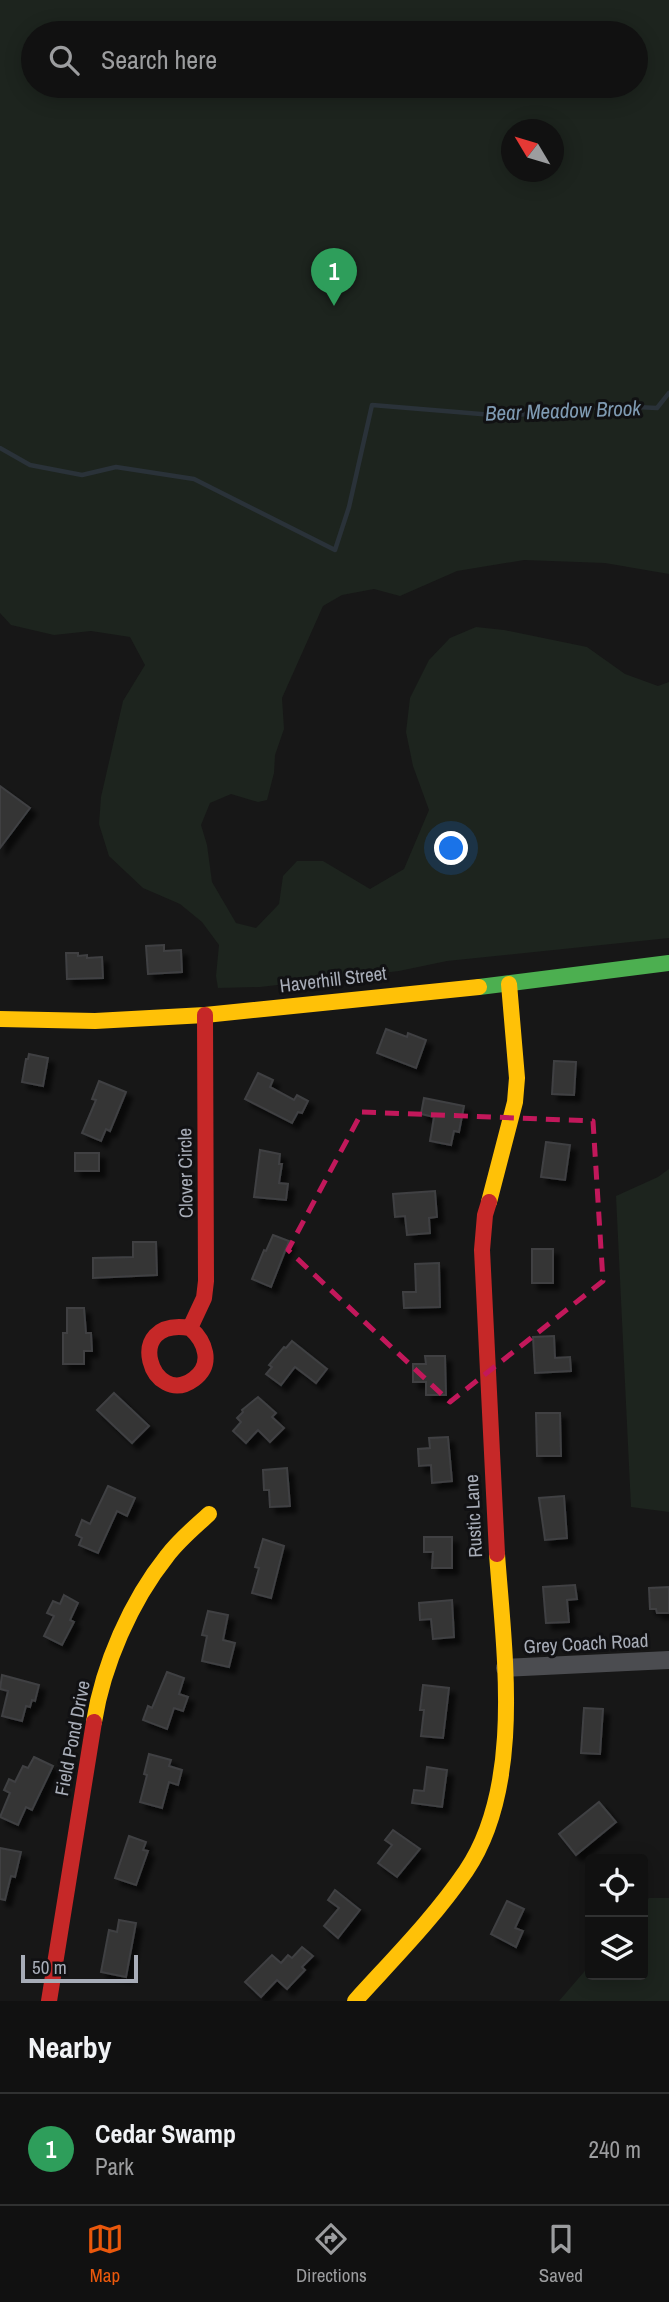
<!DOCTYPE html>
<style>
body{margin:0;font-family:"Archivo Narrow",sans-serif;background:#1e1f1f;color:#f1f3f6}
.controls{position:absolute;right:21px;bottom:21px;display:grid;overflow:hidden;border-radius:7px;box-shadow:0 4px 18px #0003}
.controls button{width:63px;height:63px;display:grid;place-items:center;padding:0;border:0;border-bottom:2px solid #303131;background:#111;color:#f1f3f6;font:35px sans-serif}
.compass{position:absolute;left:501px;top:119px;width:63px;height:63px;border-radius:50%;background:#111;box-shadow:0 4px 18px #0003;rotate:308deg}
.scale{position:absolute;left:21px;bottom:18px;width:117px;box-sizing:border-box;padding-left:7px;border:4px solid #a8adb8;border-top:0;font-size:19px;line-height:24px;white-space:nowrap;color:#a8adb8;-webkit-text-stroke:5px #111113;paint-order:stroke}
.you{position:absolute;left:452px;top:849px;width:24px;height:24px;margin:-18px;border:5px solid #fff;border-radius:50%;background:#1a73e8;box-shadow:0 0 0 10px #1a73e833}
.badge{display:grid;place-items:center;width:46px;height:46px;border-radius:50%;background:#ea580c;color:#fff;font-size:23px;font-weight:700}
.pin{position:absolute;translate:-50% -58px;filter:drop-shadow(0 2px 4px #0008)}
.pin::after{content:'';position:absolute;top:37px;width:24px;height:21px;background:inherit;clip-path:polygon(0 0,100% 0,50% 100%)}
.list{margin:0;padding:0;list-style:none}
h2{display:flex;justify-content:space-between;align-items:center;height:91px;margin:0;padding:0 28px;font-size:30px}
h2 small{font-size:23px;font-weight:400;color:#9c9d9f}
.list li{display:grid;grid-template-columns:46px 1fr auto;gap:21px;align-items:center;box-sizing:border-box;height:112px;padding:0 28px;border-top:2px solid #303131}
.list b{display:block;font-size:26px;white-space:nowrap}
.list p{margin:0;font-size:23px;white-space:nowrap;color:#9c9d9f}
.list em{font-size:23px;font-style:normal;color:#9c9d9f}
.icon{flex:none;width:38px;height:38px;fill:none;stroke:currentColor;stroke-width:2;stroke-linecap:round;stroke-linejoin:round}
.map{position:relative;flex:none;width:669px;height:2001px;overflow:hidden}
.search{position:absolute;background:#111;box-shadow:0 4px 18px #0003;left:21px;right:21px;top:21px;height:77px;display:flex;align-items:center;gap:18px;box-sizing:border-box;padding:0 24px;border-radius:38px;color:#9c9d9f;font-size:26px}
.sheet{height:203px;background:#111}
nav{display:flex;justify-content:space-around;align-items:center;box-sizing:border-box;height:98px;border-top:2px solid #303131;background:#111;font-size:19px;color:#9c9d9f}
nav a{display:grid;justify-items:center;gap:4px}
nav .on{color:#ea580c}
.map>svg:first-child{display:block}
.green{fill:#1d241e;fill-rule:evenodd}
.lines{fill:none;stroke-linecap:round;stroke-linejoin:round}
.stream{stroke:#2a3239;stroke-width:4.5}
.building{fill:#353536;stroke:#3f4043;stroke-width:2;filter:url(#shadow)}
.street{stroke:#4b4c50;stroke-width:18}
.fast{stroke:#4caf50;stroke-width:16}
.slow{stroke:#ffc107;stroke-width:16}
.jam{stroke:#c62828;stroke-width:16}
.marked{fill:none;stroke:#c2185b;stroke-width:5;stroke-dasharray:14 9;stroke-linejoin:round}
.labels{text-anchor:middle;stroke-width:6;stroke-linejoin:round;paint-order:stroke}
.street-label{font-size:19px;fill:#a8adb8;stroke:#111113}
.water-label{font-size:21px;font-style:italic;fill:#7f9bb3;stroke:#111113}
</style>
<div class="map">
<svg width="669" height="2001" viewBox="0 0 669 2001">
<defs>
<filter id="shadow"><feDropShadow dx="6" dy="6" stdDeviation="2" flood-color="#0009"/></filter>
</defs>
<rect width="100%" height="100%" fill="#171717"/>
<g class="green">
<path d="M 0,0 L 669,0 L 669,574 L 605,563 L 524,560 L 457,571 L 400,596 L 374,589 L 342,595 L 323,606 L 282,698 L 284,729 L 275,755 L 274,773 L 267,800 L 258,802 L 231,794 L 210,803 L 201,825 L 207,845 L 212,882 L 236,923 L 256,928 L 279,904 L 283,876 L 297,861 L 323,861 L 370,889 L 404,869 L 429,810 L 413,766 L 406,732 L 410,698 L 429,660 L 450,638 L 476,627 L 504,630 L 587,647 L 625,674 L 658,686 L 669,682 L 669,938 L 447,961 L 399,971 L 260,987 L 218,988 L 216,976 L 219,945 L 202,922 L 180,904 L 143,888 L 109,856 L 99,824 L 101,797 L 123,701 L 145,665 L 130,637 L 91,631 L 54,635 L 11,625 L 0,613 ZM 636,33 L 636,86 L 33,86 L 33,33 ZM 512,130 L 554,130 L 554,172 L 512,172 Z"/>
<path d="M 669,1169 L 669,1512 L 631,1507 L 616,1196 L 658,1177 Z"/>
<path d="M 649,1898 L 669,1898 L 669,2001 L 559,2001 L 590,1965 L 590,1975 L 643,1975 L 643,1905 Z"/>
</g>
<g class="lines">
<path class="stream" d="M 0,448 L 30,465 L 82,475 L 116,467 L 194,479 L 335,550 L 349,507 L 372,405 L 505,416 L 615,406 L 657,408 L 669,393"/>
</g>
<g class="building">
<path d="M 0,786 L 30,808 L 0,848 Z"/>
<path d="M 164,945 L 164,951 L 181,950 L 182,972 L 148,974 L 146,946 Z"/>
<path d="M 66,953 L 78,953 L 78,956 L 87,955 L 87,958 L 102,957 L 103,978 L 67,979 Z"/>
<path d="M 386,1029 L 407,1037 L 408,1033 L 426,1040 L 416,1068 L 377,1053 Z"/>
<path d="M 29,1054 L 48,1058 L 43,1086 L 22,1082 L 26,1059 L 28,1059 Z"/>
<path d="M 554,1061 L 576,1062 L 574,1095 L 552,1094 Z"/>
<path d="M 258,1073 L 273,1080 L 270,1087 L 294,1100 L 297,1095 L 308,1101 L 302,1113 L 298,1112 L 292,1123 L 245,1099 Z"/>
<path d="M 99,1081 L 126,1092 L 110,1131 L 106,1129 L 101,1141 L 82,1133 L 96,1100 L 92,1099 Z"/>
<path d="M 424,1098 L 464,1106 L 459,1132 L 454,1131 L 451,1145 L 430,1141 L 434,1117 L 421,1114 Z"/>
<path d="M 546,1142 L 570,1145 L 565,1180 L 541,1177 Z"/>
<path d="M 260,1150 L 280,1154 L 279,1164 L 282,1164 L 279,1183 L 288,1184 L 286,1200 L 254,1197 Z"/>
<rect x="75" y="1153" width="24" height="18"/>
<path d="M 435,1191 L 437,1217 L 429,1218 L 430,1233 L 407,1235 L 405,1216 L 395,1217 L 393,1194 Z"/>
<path d="M 273,1235 L 289,1241 L 271,1287 L 252,1279 L 264,1250 L 266,1251 Z"/>
<path d="M 133,1242 L 156,1242 L 157,1275 L 93,1278 L 93,1258 L 133,1257 Z"/>
<rect x="532" y="1249" width="21" height="34"/>
<path d="M 439,1263 L 440,1307 L 404,1308 L 403,1292 L 416,1292 L 415,1264 Z"/>
<path d="M 67,1308 L 84,1308 L 86,1333 L 91,1333 L 92,1351 L 84,1351 L 84,1364 L 63,1364 L 63,1333 L 67,1333 Z"/>
<path d="M 554,1336 L 555,1358 L 570,1357 L 571,1371 L 535,1373 L 533,1337 Z"/>
<path d="M 292,1341 L 327,1369 L 316,1383 L 295,1367 L 281,1385 L 266,1374 L 272,1367 L 269,1365 L 284,1347 L 286,1348 Z"/>
<path d="M 425,1356 L 445,1356 L 446,1395 L 426,1395 L 426,1382 L 413,1382 L 413,1364 L 426,1364 Z"/>
<path d="M 114,1393 L 149,1426 L 132,1443 L 97,1410 Z"/>
<path d="M 258,1397 L 276,1413 L 272,1417 L 284,1428 L 270,1442 L 258,1430 L 246,1443 L 233,1431 L 241,1422 L 237,1418 L 243,1412 L 242,1410 Z"/>
<path d="M 536,1413 L 560,1413 L 561,1456 L 537,1456 Z"/>
<path d="M 448,1437 L 452,1481 L 432,1483 L 431,1465 L 419,1466 L 418,1449 L 430,1448 L 429,1438 Z"/>
<path d="M 287,1468 L 290,1506 L 270,1507 L 269,1490 L 264,1490 L 263,1470 Z"/>
<path d="M 108,1486 L 135,1498 L 127,1516 L 117,1511 L 98,1553 L 79,1545 L 82,1538 L 76,1535 L 82,1520 L 90,1524 Z"/>
<path d="M 564,1496 L 567,1538 L 545,1540 L 539,1498 Z"/>
<path d="M 424,1537 L 452,1537 L 452,1568 L 432,1568 L 433,1552 L 424,1552 Z"/>
<path d="M 263,1539 L 284,1546 L 271,1598 L 252,1593 L 259,1568 L 255,1567 Z"/>
<path d="M 575,1585 L 577,1599 L 567,1600 L 569,1622 L 546,1623 L 543,1587 Z"/>
<path d="M 669,1587 L 669,1613 L 657,1613 L 656,1609 L 650,1609 L 649,1588 Z"/>
<path d="M 64,1595 L 78,1603 L 70,1620 L 74,1622 L 62,1645 L 44,1636 L 54,1616 L 47,1613 L 53,1601 L 60,1604 Z"/>
<path d="M 452,1600 L 454,1637 L 433,1639 L 431,1619 L 420,1620 L 419,1603 Z"/>
<path d="M 208,1611 L 228,1615 L 223,1640 L 235,1643 L 229,1667 L 202,1661 L 207,1636 L 202,1635 Z"/>
<path d="M 167,1672 L 184,1678 L 179,1694 L 188,1697 L 183,1711 L 174,1708 L 167,1729 L 143,1720 L 148,1706 L 152,1708 Z"/>
<path d="M 2,1675 L 39,1685 L 35,1701 L 32,1700 L 30,1707 L 26,1706 L 22,1721 L 2,1716 L 8,1691 L 0,1689 Z"/>
<path d="M 423,1685 L 449,1688 L 443,1738 L 421,1736 L 424,1710 L 420,1710 Z"/>
<path d="M 584,1708 L 603,1709 L 600,1754 L 581,1753 Z"/>
<path d="M 149,1754 L 171,1760 L 169,1766 L 182,1770 L 178,1785 L 169,1782 L 162,1808 L 140,1802 L 147,1775 L 144,1774 Z"/>
<path d="M 34,1757 L 53,1766 L 32,1810 L 26,1807 L 18,1825 L 0,1817 L 10,1793 L 4,1790 L 9,1779 L 15,1782 L 23,1766 L 28,1768 Z"/>
<path d="M 427,1767 L 447,1770 L 442,1807 L 412,1803 L 414,1790 L 424,1791 Z"/>
<path d="M 599,1802 L 616,1822 L 576,1855 L 559,1834 Z"/>
<path d="M 393,1830 L 420,1849 L 397,1877 L 378,1863 L 392,1845 L 385,1840 Z"/>
<path d="M 129,1836 L 146,1842 L 143,1850 L 148,1851 L 136,1885 L 115,1878 Z"/>
<path d="M 0,1848 L 21,1852 L 15,1877 L 11,1876 L 5,1900 L 0,1899 Z"/>
<path d="M 335,1890 L 360,1910 L 338,1938 L 324,1926 L 339,1908 L 328,1900 Z"/>
<path d="M 507,1901 L 524,1909 L 515,1928 L 523,1931 L 516,1947 L 491,1934 Z"/>
<path d="M 119,1920 L 136,1923 L 126,1977 L 101,1972 L 109,1930 L 117,1932 Z"/>
<path d="M 302,1947 L 313,1956 L 302,1967 L 305,1970 L 287,1989 L 277,1980 L 261,1997 L 245,1982 L 272,1955 L 281,1963 L 288,1955 L 292,1958 Z"/>
</g>
<g class="lines">
<path class="street" d="M 505,1668 L 669,1660"/>
<path class="fast" d="M 479,987 L 669,963"/>
<g class="slow">
<path d="M 0,1019 L 95,1021 L 205,1015 L 479,987"/>
<path d="M 489,1202 L 515,1102 L 517,1078 L 509,984"/>
<path d="M 94,1722 C 103,1665 131,1601 167,1556 C 179,1540 195,1527 209,1514"/>
<path d="M 355,2001 C 393,1959 434,1918 466,1871 C 524,1785 504,1652 497,1554"/>
</g>
<g class="jam">
<path d="M 489,1202 L 485,1215 L 482,1250 L 497,1554"/>
<path d="M 190,1328 C 205,1341 214,1364 194,1379 C 152,1410 121,1317 190,1328 L 204,1298 L 206,1281 L 205,1015"/>
<path d="M 49,2001 L 94,1722"/>
</g>
</g>
<path class="marked" d="M 362,1112 L 593,1121 L 603,1281 L 450,1402 L 288,1250 Z"/>
<g class="labels">
<g class="street-label">
<text transform="translate(333 979) rotate(-7)" y="7">Haverhill Street</text>
<text transform="translate(185 1173) rotate(-91)" y="7">Clover Circle</text>
<text transform="translate(473 1516) rotate(-93)" y="7">Rustic Lane</text>
<text transform="translate(586 1643) rotate(-3)" y="7">Grey Coach Road</text>
<text transform="translate(72 1738) rotate(-79)" y="7">Field Pond Drive</text>
</g>
<g class="water-label">
<text transform="translate(563 411) rotate(-2)" y="7">Bear Meadow Brook</text>
</g>
</g>
</svg>
<div class="controls">
<button><svg class="icon" aria-label="locate" viewBox="0 0 24 24"><circle cx="12" cy="12" r="6"/><path d="M12 2v4M12 18v4M2 12h4M18 12h4"/></svg></button>
<button><svg class="icon" aria-label="layers" viewBox="0 0 24 24"><path d="M12 4l9 5-9 5-9-5zM3 14l9 5 9-5"/></svg></button>
</div>
<svg class="compass" viewBox="-18 -18 36 36"><path d="M0-13l5 13h-10z" fill="#e53935"/><path d="M0 13l5-13h-10z" fill="#9c9d9f"/></svg>
<div class="scale">50 m</div>
<div class="you"></div>
<div class="pin badge" style="left:334px;top:306px;background:#2e9e5b">1</div>
<div class="search"><svg class="icon" aria-label="search" viewBox="0 0 24 24"><circle cx="10" cy="10" r="6"/><path d="M15 15l6 6"/></svg>Search here</div>
</div>
<section class="sheet">
<h2>Nearby<small></small></h2>
<ul class="list">
<li><span class="badge" style="background:#2e9e5b">1</span><div><b>Cedar Swamp</b><p>Park</p></div><em>240 m</em></li>
</ul>
</section>
<nav>
<a class="on"><svg class="icon" aria-label="map" viewBox="0 0 24 24"><path d="M3 6l6-2 6 2 6-2v14l-6 2-6-2-6 2zM9 4v14M15 6v14"/></svg>Map</a>
<a><svg class="icon" aria-label="directions" viewBox="0 0 24 24"><path d="M12 3l9 9-9 9-9-9zM9 14v-3h6M13 9l2 2-2 2"/></svg>Directions</a>
<a><svg class="icon" aria-label="saved" viewBox="0 0 24 24"><path d="M7 4h10v16l-5-4-5 4z"/></svg>Saved</a>
</nav>
